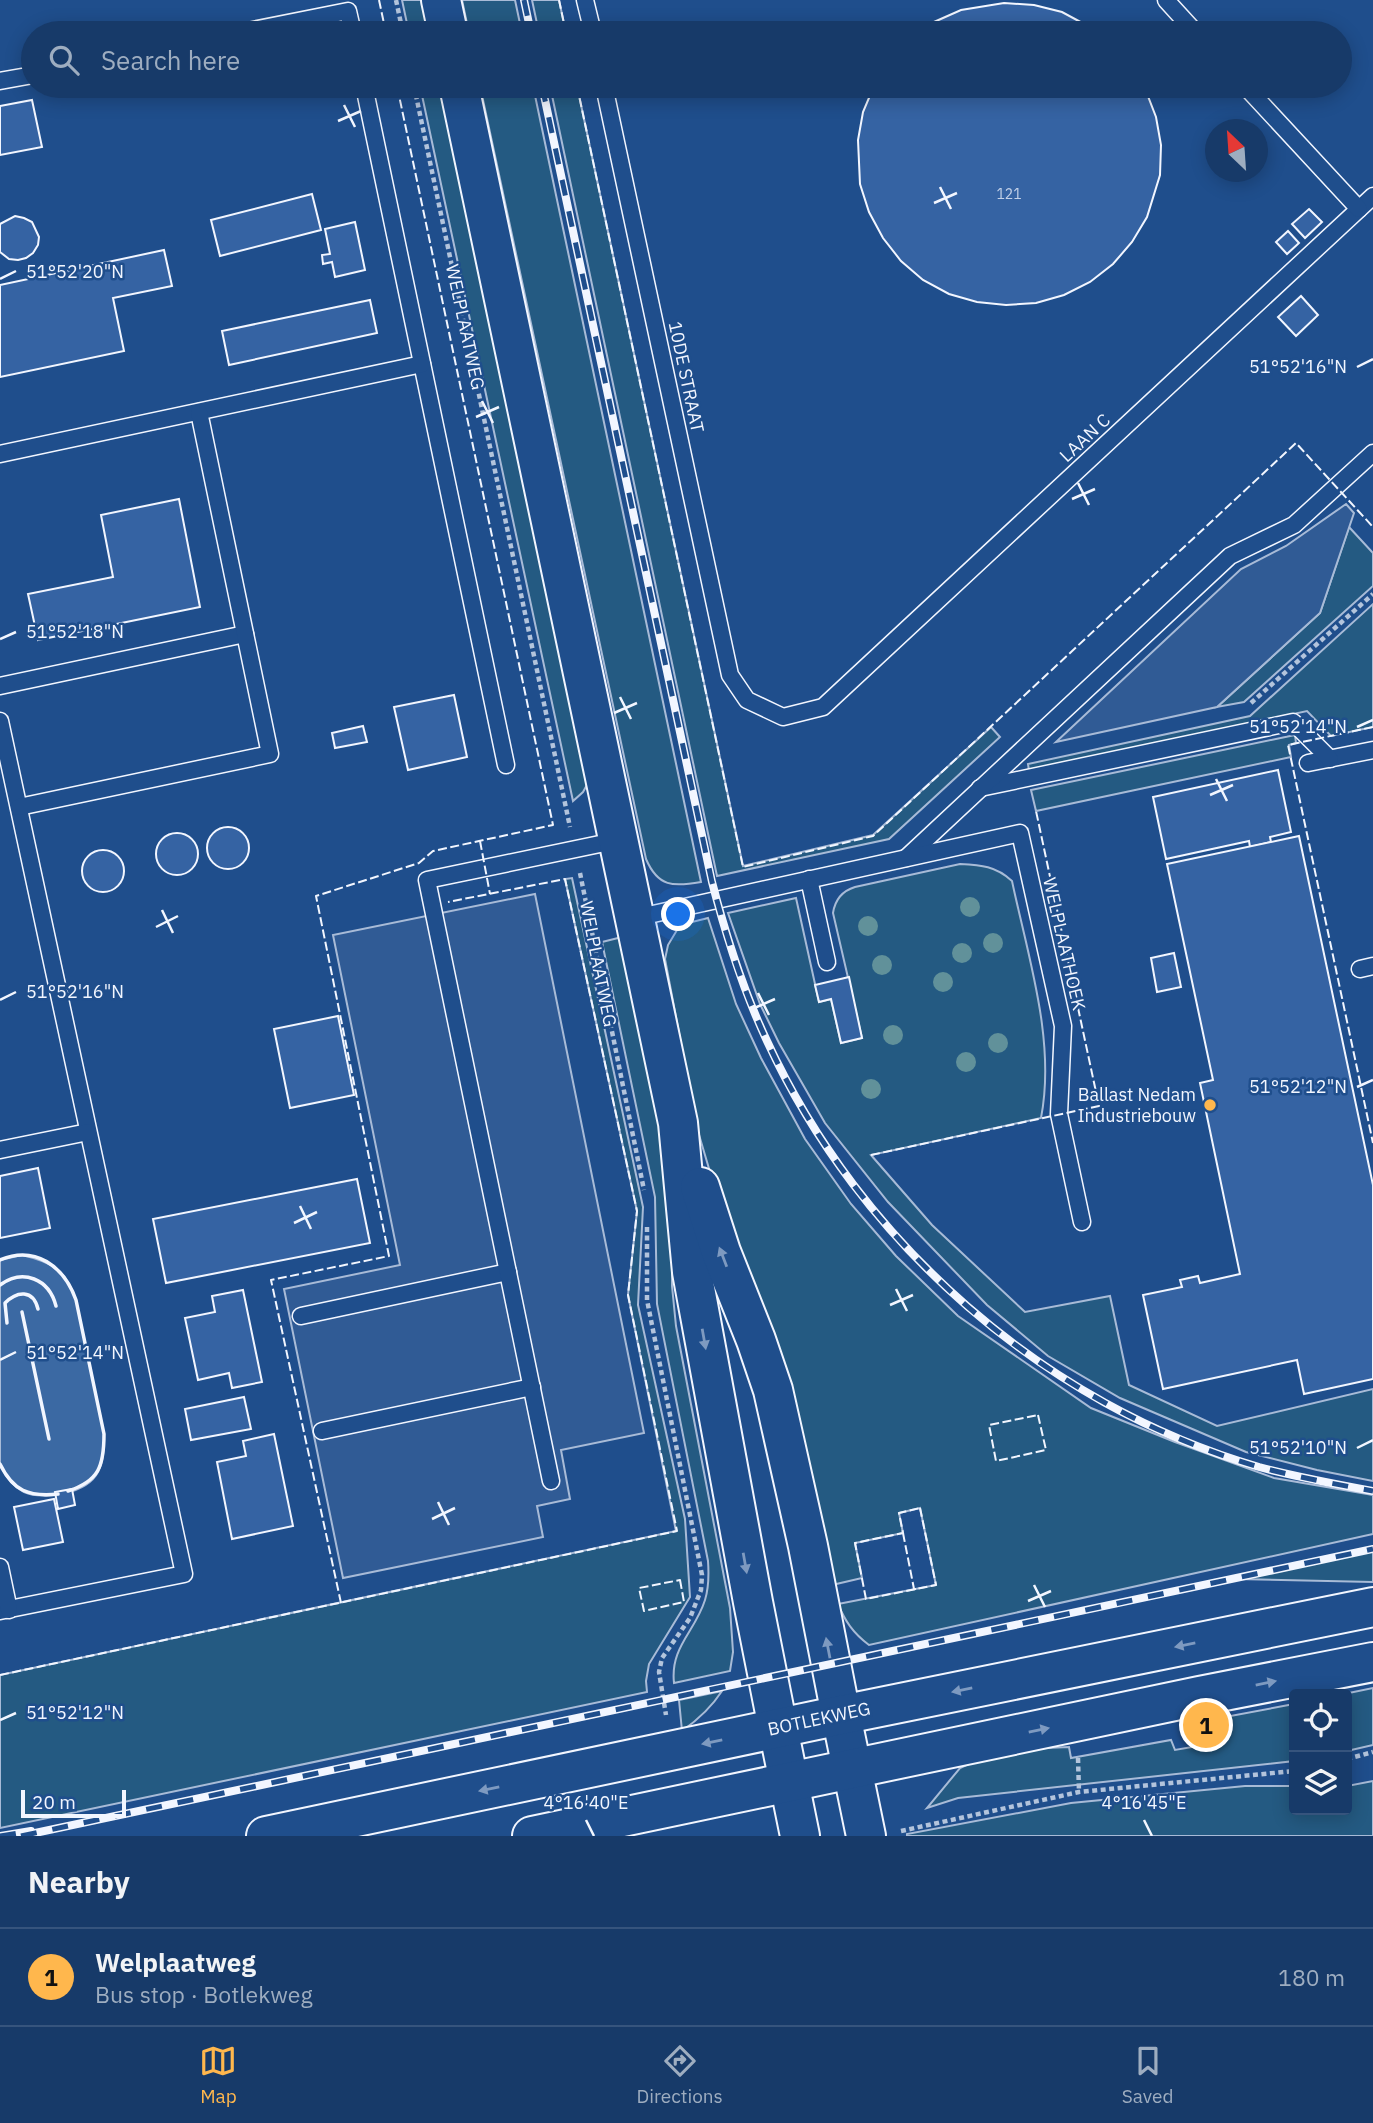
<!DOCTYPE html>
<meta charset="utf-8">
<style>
body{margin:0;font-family:"IBM Plex Sans",sans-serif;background:#20416f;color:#f1f3f6}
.controls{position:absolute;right:21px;bottom:21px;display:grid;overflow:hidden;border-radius:7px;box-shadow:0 4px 18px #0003}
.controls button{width:63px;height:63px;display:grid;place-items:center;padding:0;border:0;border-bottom:2px solid #36547d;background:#173a69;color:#f1f3f6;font:35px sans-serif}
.compass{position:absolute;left:1205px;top:119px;width:63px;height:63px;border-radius:50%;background:#173a69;box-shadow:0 4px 18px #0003;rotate:335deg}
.scale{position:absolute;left:21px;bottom:18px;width:105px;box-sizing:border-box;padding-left:7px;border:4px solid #f2f6ff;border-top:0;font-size:19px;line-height:24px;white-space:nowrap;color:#f2f6ff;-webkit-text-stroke:5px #1f4e8c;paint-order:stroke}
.you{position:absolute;left:679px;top:915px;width:24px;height:24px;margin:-18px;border:5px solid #fff;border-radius:50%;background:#1a73e8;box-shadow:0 0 0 10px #1a73e833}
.badge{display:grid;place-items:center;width:46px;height:46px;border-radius:50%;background:#ffb74d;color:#111;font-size:23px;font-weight:700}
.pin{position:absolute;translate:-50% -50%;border:4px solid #fff;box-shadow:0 2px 7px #0006}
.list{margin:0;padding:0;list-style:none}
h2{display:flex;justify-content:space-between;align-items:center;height:91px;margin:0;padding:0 28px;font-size:30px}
h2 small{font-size:23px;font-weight:400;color:#9eadc0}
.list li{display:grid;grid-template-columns:46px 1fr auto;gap:21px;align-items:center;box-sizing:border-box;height:98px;padding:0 28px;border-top:2px solid #36547d}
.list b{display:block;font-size:26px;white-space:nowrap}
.list p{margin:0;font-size:23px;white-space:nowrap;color:#9eadc0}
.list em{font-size:23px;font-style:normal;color:#9eadc0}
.icon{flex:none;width:38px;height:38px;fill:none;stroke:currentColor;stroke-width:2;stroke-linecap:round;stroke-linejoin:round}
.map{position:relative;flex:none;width:1373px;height:1836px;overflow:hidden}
.search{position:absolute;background:#173a69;box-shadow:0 4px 18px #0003;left:21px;right:21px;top:21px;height:77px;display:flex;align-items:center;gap:18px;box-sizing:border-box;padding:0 24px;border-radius:38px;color:#9eadc0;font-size:26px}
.sheet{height:189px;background:#173a69}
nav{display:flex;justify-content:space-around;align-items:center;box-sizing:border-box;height:98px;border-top:2px solid #36547d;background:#173a69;font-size:19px;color:#9eadc0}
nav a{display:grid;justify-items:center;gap:4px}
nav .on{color:#ffb74d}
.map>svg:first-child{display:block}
.green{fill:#245a82;stroke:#a8bbd7;stroke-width:2}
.parking{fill:#305b95;stroke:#a8bbd7;stroke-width:2}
.water{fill:#3b69a3;stroke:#a8bbd7;stroke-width:2}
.building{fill:#3563a3;stroke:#f2f6ff;stroke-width:2}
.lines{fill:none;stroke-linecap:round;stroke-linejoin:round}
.service-casing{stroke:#f2f6ff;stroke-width:19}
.tertiary-casing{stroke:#f2f6ff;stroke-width:42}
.secondary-casing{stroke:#f2f6ff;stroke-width:42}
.path{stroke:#b3c4dc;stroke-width:4.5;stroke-dasharray:5 3.5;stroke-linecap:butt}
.service{stroke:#1f4e8c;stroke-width:16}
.tertiary{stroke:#1f4e8c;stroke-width:38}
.secondary{stroke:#1f4e8c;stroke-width:38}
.rail-casing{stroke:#f2f6ff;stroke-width:8}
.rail{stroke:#1f4e8c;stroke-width:5;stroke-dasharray:16;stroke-linecap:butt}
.fence{stroke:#f2f6ff;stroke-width:2;stroke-dasharray:9 3.5;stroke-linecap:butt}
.wall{stroke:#f2f6ff;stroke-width:3.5}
.tree{fill:#61919a}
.oneway{fill:#7e9ac0}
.ticks{fill:none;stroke:#f2f6ff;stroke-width:2.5}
.poi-dot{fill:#ffb74d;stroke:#1f4e8c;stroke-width:2.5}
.labels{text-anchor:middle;stroke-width:5;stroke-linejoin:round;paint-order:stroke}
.number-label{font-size:14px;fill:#c3d1e8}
.street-label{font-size:18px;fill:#f2f6ff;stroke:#1f4e8c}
.poi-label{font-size:18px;fill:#f2f6ff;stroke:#1f4e8c;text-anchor:end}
.ticks-label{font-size:18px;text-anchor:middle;fill:#f2f6ff;stroke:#1f4e8c;stroke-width:5;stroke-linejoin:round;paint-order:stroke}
</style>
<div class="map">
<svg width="1373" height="1836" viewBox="0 0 1373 1836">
<rect width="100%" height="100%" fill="#1f4e8c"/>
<g class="green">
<path d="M 402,0 L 422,0 L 429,33 L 409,33 Z"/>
<path d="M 462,0 L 515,0 L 522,33 L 469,33 Z"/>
<path d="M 532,0 L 559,0 L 566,33 L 539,33 Z"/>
<path d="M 420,86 L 440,86 L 588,783 L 583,792 L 573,801 Z"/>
<path d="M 480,86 L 533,86 L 701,882 C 673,887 658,887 646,859 Z"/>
<path d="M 550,86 L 577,86 L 743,866 L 873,835 L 991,727 L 1000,737 L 889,839 L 717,876 Z"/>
<path d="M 1349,527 L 1373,553 L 1373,586 L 1244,702 L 1217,707 L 1320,613 Z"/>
<path d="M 1373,604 L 1373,727 L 1331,736 L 1307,711 L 1029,771 L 1028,764 L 1250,716 Z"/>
<path d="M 1295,735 L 1296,743 L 1289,745 L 1291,757 L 1036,811 L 1031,790 Z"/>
<path d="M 960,864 C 981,865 996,866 1012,881 C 1028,957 1056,1041 1041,1118 L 871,1155 L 932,1225 L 1025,1312 L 1110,1296 L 1129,1385 L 1217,1426 L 1373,1389 L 1373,1481 L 1317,1470 L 1246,1452 L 1120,1398 L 1048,1356 L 987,1305 L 888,1202 L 825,1123 L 779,1043 L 760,1004 L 728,913 L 796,898 L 819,1002 L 831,999 L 841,1043 L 862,1038 L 833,913 C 835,900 842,891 855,887 Z"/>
<path d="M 572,878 L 643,1207 L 638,1305 L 685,1519 L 690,1597 L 649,1664 L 646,1681 L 647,1692 L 0,1828 L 0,1675 L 676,1531 L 628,1295 L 637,1211 L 565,879 Z"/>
<path d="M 708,918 L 736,1004 L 761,1058 L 805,1139 L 851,1204 L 896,1256 L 958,1316 L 1091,1408 L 1175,1442 L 1274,1478 L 1373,1495 L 1373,1534 L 869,1645 C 853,1633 845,1621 838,1604 L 936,1585 L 920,1508 L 899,1513 L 903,1533 L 855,1543 L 862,1578 L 832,1585 L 697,1128 L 665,959 L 668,945 L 680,925 Z"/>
<path d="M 622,937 L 672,1185 L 672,1286 L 676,1326 L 730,1608 L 733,1652 L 730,1671 L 674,1683 C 670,1647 695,1632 705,1600 C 709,1587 709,1575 708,1561 L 657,1304 L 655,1197 L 602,942 Z"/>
<path d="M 1373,1549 L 1373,1582 L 1236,1579 Z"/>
<path d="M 1373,1688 L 1373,1745 L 1347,1751 L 1347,1694 L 1344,1694 Z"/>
<path d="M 722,1691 C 711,1708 699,1719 682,1731 L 679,1700 Z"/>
<path d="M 1294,1704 L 1294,1761 L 958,1798 L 927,1808 L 960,1768 L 999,1750 L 1069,1747 L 1071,1758 L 1171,1740 L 1175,1750 L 1204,1745 L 1202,1734 L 1228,1728 L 1225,1717 Z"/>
<path d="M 1373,1781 L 1373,1836 L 907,1836 L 907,1834 L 1071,1803 L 1245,1786 L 1294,1786 L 1294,1810 L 1347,1810 L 1347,1786 Z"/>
</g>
<g class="parking">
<path d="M 1346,504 L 1354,513 L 1320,613 L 1217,707 L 1056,742 L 1241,569 L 1286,546 Z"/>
<path d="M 535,894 L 644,1433 L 561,1450 L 570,1499 L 537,1506 L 543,1537 L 343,1578 L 284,1289 L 400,1265 L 333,935 Z"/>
</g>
<path class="water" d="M 22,1255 C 52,1262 65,1269 76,1300 L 104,1434 C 104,1447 104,1460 98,1472 C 87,1493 45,1501 24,1492 C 12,1486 6,1476 0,1464 L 0,1260 Z"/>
<g class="building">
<path d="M 1004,3 L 1034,5 L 1062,12 L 1101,33 L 918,33 L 934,22 L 961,10 Z"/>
<path d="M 874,86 L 1144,86 L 1156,117 L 1161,145 L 1160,175 L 1147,217 L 1132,242 L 1113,264 L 1090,282 L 1064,295 L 1036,303 L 1006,305 L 977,302 L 949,294 L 923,280 L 901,261 L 883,238 L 869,212 L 860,184 L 858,140 L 863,112 Z"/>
<path d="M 32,100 L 42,147 L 0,155 L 0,106 Z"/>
<path d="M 312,194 L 321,230 L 220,256 L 211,220 Z"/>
<path d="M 1309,209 L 1322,222 L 1305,238 L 1292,224 Z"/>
<path d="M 15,216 L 24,218 L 32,222 L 39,237 L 38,245 L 33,253 L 26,258 L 18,260 L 9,259 L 0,252 L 0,224 Z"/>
<path d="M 355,222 L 365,270 L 335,277 L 332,262 L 323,264 L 322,255 L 330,254 L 325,229 Z"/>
<path d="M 1288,231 L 1299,243 L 1287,254 L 1276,242 Z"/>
<path d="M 164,250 L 172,286 L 113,298 L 124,351 L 0,377 L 0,285 Z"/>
<path d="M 1301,296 L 1318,315 L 1296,336 L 1278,317 Z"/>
<path d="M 370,300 L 377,333 L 229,365 L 222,331 Z"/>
<path d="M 179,499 L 200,607 L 38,640 L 28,594 L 113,577 L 101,515 Z"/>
<path d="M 454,695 L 467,757 L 408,770 L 394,707 Z"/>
<path d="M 363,726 L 367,742 L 335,748 L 332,733 Z"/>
<path d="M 1278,770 L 1291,832 L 1270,837 L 1271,842 L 1250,847 L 1249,841 L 1166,859 L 1153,797 Z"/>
<circle cx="228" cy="848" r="21"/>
<circle cx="177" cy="854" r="21"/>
<path d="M 1299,836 L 1373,1185 L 1373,1379 L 1304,1394 L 1297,1360 L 1163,1389 L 1143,1295 L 1182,1287 L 1180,1280 L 1198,1276 L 1200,1283 L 1240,1274 L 1200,1083 L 1213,1080 L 1167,864 Z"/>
<circle cx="103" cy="871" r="21"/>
<path d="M 1174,953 L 1181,987 L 1157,992 L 1151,958 Z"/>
<path d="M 849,977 L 862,1038 L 841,1043 L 831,999 L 819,1002 L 815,985 Z"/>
<path d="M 338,1016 L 354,1095 L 290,1108 L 274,1029 Z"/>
<path d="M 38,1168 L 50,1228 L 0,1238 L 0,1176 Z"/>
<path d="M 357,1179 L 370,1243 L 166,1283 L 153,1219 Z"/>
<path d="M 243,1290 L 262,1382 L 232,1388 L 229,1373 L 198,1380 L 185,1318 L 215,1312 L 212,1296 Z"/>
<path d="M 244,1397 L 251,1429 L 191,1440 L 185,1409 Z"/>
<path d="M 274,1434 L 293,1526 L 232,1539 L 217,1462 L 246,1456 L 243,1441 Z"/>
<path d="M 72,1489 L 75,1505 L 58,1509 L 55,1492 Z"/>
<path d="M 54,1499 L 63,1542 L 23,1550 L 14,1507 Z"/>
</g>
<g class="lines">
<defs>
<g id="service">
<path d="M 585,0 L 593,33"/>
<path d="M 1166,0 L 1196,33"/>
<path d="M 238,33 L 348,11 L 353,33"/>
<path d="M 0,81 L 33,75"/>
<path d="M 364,86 L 506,765"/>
<path d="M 604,86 L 730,675 L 747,700 L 783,717 L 823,707 L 1373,196"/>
<path d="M 1245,86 L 1359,209"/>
<path d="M 0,454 L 422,364"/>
<path d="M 0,686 L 245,634"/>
<path d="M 0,721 L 184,1574 L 0,1611"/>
<path d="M 1308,763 L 1373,750"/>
<path d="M 980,788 L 1293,722 L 1330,759"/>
<path d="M 19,807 L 270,754 L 199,412"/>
<path d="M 906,858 L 1230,556 L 1294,525 L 1373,453"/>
<path d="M 809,879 L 827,962"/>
<path d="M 635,918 L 1020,833 L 1063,1026 L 1059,1114 L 1082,1222"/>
<path d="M 1360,969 L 1373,966"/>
<path d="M 0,1150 L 88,1132"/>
<path d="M 301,1316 L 508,1272"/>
<path d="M 322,1431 L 532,1387"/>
<path d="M 551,1481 L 427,880 L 619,840"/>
<path d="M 0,1567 L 9,1610"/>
</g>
<g id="tertiary">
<path d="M 441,0 L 448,33"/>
<path d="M 459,86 L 678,1123 L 692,1272 L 753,1602 L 778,1728"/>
<path d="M 700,1187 L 721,1252 L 756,1340 L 773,1390 L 808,1546 L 841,1715"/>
</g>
<g id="secondary">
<path d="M 841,1715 L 866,1836"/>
<path d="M 778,1728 L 800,1836"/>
<path d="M 266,1836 L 841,1715 L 1373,1607"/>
<path d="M 532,1836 L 1199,1696 L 1373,1662"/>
</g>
</defs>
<use href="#service" class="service-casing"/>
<use href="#tertiary" class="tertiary-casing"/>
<use href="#secondary" class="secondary-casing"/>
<g class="path">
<path d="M 396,0 L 403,33"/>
<path d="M 414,86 L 570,827"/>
<path d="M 1251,703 L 1373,594"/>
<path d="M 580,873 L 644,1190"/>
<path d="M 647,1227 L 647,1300 L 702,1575 L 701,1590 L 690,1618 L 662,1658 L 659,1672 L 666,1715"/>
<path d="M 1078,1758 L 1079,1792"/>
<path d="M 1347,1759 L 1373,1752"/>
<path d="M 901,1831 L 1079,1792 L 1294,1771"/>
</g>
<use href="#service" class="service"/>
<use href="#tertiary" class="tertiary"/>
<use href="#secondary" class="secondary"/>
<defs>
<g id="rail">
<path d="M 524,0 L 531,33"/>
<path d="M 542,86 L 712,882 C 726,936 743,990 767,1041 C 860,1243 1045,1405 1259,1467 C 1297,1477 1335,1484 1373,1491"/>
<path d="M 0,1836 L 31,1831"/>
<path d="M 21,1836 L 1373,1549"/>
</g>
</defs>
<use href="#rail" class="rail-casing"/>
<use href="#rail" class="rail"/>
<g class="fence">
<path d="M 379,0 L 386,33"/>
<path d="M 559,0 L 566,33"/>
<path d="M 577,86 L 743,867 L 873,836 L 1296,443 L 1373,527"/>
<path d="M 1373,727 L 1288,745 L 1373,1143"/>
<path d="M 480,841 L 490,894"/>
<path d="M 871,1155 L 1099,1106 L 1036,811"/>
<path d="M 1038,1415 L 1046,1450 L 996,1461 L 989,1425 Z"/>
<path d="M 920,1508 L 936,1585 L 866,1599 L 855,1543 L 903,1533 L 899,1513 Z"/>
<path d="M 903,1533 L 914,1589 L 916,1589"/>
<path d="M 680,1580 L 684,1602 L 644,1611 L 639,1588 Z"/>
<path d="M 341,1603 L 271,1280 L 389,1256 L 316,896 L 419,863 L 433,851 L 553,825 L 397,86"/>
<path d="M 0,1675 L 677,1531 L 628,1295 L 637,1211 L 565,879 L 448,902"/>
</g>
<g class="wall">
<path d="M 0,1260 C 35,1245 64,1266 76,1300 L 104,1434 C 104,1466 99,1481 68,1491"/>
<path d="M 0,1285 C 23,1268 49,1279 56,1306"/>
<path d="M 22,1312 L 49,1439"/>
<path d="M 7,1323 L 5,1303 C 17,1291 33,1289 38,1309"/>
<path d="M 0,1464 C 13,1491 29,1497 58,1494"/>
</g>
</g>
<g class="tree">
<circle cx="970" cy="907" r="10"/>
<circle cx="868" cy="926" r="10"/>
<circle cx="993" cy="943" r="10"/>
<circle cx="962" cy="953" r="10"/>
<circle cx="882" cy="965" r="10"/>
<circle cx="943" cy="982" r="10"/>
<circle cx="893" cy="1035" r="10"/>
<circle cx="998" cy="1043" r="10"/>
<circle cx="966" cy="1062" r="10"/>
<circle cx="871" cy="1089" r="10"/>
</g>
<defs><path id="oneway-solid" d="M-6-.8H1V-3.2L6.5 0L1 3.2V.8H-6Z" transform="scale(1.75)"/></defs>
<g class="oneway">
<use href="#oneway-solid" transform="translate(723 1257) rotate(-111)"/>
<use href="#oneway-solid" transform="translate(704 1339) rotate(80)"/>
<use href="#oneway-solid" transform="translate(745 1563) rotate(80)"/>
<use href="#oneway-solid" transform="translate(1185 1645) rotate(169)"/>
<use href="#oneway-solid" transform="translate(828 1648) rotate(-101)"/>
<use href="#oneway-solid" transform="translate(1266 1683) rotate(-11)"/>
<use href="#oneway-solid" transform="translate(962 1690) rotate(168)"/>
<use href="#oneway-solid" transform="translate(1039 1730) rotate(-12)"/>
<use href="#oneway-solid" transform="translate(712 1742) rotate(168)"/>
<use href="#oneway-solid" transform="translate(489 1789) rotate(168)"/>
</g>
<path class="ticks" d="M 344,105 L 355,127M 338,121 L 361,111M 940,187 L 951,209M 934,203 L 957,193M 0,279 L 16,271M 1357,367 L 1373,359M 482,401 L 493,423M 476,417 L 499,407M 1078,483 L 1089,505M 1072,499 L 1095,489M 0,639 L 16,632M 620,697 L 631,719M 614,713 L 637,703M 1357,727 L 1373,720M 1216,779 L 1227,801M 1210,795 L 1233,785M 162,910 L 173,933M 156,927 L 178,916M 758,993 L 769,1015M 0,1000 L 16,992M 752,1009 L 775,999M 1357,1087 L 1373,1080M 300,1206 L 311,1229M 294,1223 L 317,1212M 896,1289 L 907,1311M 890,1305 L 913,1295M 0,1360 L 16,1352M 1357,1448 L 1373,1440M 438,1502 L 449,1525M 432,1519 L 455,1508M 1034,1585 L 1045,1607M 1028,1601 L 1051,1591M 0,1720 L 16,1713M 586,1820 L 594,1836M 1144,1820 L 1152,1836"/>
<circle class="poi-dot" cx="1210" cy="1105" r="7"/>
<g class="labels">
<g class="number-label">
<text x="1009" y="199">121</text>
</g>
<g class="street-label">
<text transform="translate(465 327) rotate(78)" y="6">WELPLAATWEG</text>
<text transform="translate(686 377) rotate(78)" y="6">10DE STRAAT</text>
<text transform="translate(1085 438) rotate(-43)" y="6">LAAN C</text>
<text transform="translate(1064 944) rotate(77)" y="6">WELPLAATHOEK</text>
<text transform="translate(598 964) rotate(79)" y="6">WELPLAATWEG</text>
<text transform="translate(819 1719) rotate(-12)" y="6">BOTLEKWEG</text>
</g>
<g class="poi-label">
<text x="1196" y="1101">Ballast Nedam<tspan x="1196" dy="21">Industriebouw</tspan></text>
</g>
</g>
<g class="ticks-label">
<text x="75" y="278">51°52'20"N</text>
<text x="1298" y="373">51°52'16"N</text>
<text x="75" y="638">51°52'18"N</text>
<text x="1298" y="733">51°52'14"N</text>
<text x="75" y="998">51°52'16"N</text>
<text x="1298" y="1093">51°52'12"N</text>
<text x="75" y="1359">51°52'14"N</text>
<text x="1298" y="1454">51°52'10"N</text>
<text x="75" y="1719">51°52'12"N</text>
<text x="586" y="1809">4°16'40"E</text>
<text x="1144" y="1809">4°16'45"E</text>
</g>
</svg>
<div class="controls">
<button><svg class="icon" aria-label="locate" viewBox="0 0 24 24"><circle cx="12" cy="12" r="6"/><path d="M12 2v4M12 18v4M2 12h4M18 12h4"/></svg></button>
<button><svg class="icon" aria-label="layers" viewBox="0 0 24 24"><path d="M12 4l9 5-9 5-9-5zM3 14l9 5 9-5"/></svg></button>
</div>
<svg class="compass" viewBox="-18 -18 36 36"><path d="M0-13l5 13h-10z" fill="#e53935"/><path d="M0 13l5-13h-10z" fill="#9eadc0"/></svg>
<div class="scale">20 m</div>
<div class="you"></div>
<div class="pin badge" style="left:1206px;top:1725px">1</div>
<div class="search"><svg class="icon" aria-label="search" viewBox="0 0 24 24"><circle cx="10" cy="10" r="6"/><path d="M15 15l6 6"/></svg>Search here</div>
</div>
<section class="sheet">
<h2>Nearby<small></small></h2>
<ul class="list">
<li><span class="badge">1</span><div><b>Welplaatweg</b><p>Bus stop · Botlekweg</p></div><em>180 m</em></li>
</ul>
</section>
<nav>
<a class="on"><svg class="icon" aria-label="map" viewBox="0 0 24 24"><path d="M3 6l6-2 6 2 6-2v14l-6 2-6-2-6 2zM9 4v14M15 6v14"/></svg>Map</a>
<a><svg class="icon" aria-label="directions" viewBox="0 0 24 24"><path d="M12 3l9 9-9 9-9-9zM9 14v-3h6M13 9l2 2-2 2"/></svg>Directions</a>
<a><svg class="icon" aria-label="saved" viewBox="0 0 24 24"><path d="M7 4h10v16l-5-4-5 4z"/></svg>Saved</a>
</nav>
